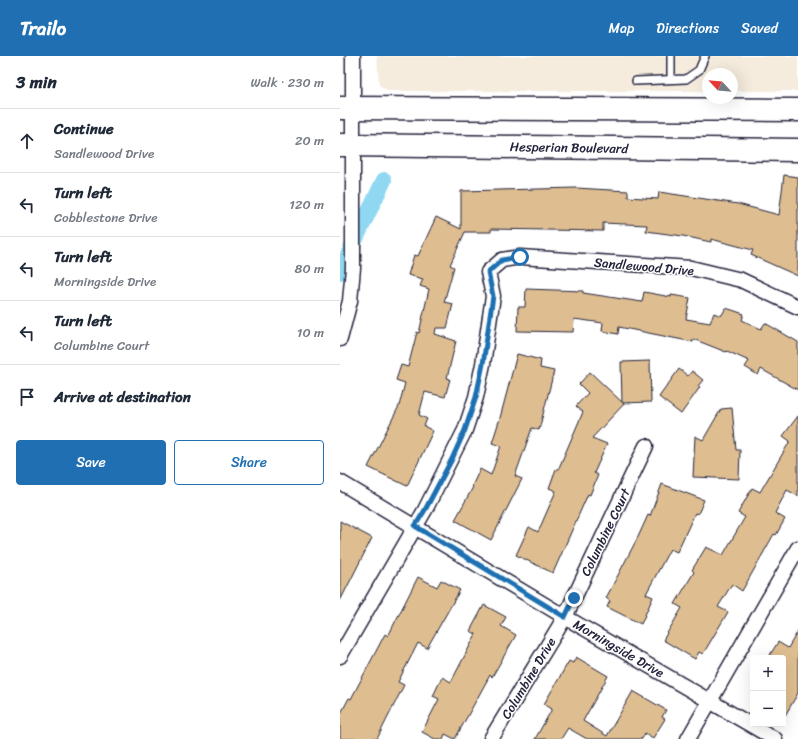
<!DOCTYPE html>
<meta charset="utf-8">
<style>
body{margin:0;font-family:Sriracha,sans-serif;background:#f6f6f7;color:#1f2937}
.controls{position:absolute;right:12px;bottom:12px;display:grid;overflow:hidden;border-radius:4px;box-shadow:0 4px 16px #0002}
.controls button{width:36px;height:36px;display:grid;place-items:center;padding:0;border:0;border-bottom:1px solid #e0e1e3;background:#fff;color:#1f2937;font:20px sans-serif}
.compass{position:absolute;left:362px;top:12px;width:36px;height:36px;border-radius:50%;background:#fff;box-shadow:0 4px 16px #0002;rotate:296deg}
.stop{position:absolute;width:12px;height:12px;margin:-9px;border:3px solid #1f6fb2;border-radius:50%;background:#fff}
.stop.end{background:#1f6fb2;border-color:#fff;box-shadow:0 1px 4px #0008}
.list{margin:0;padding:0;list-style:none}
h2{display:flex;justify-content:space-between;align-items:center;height:52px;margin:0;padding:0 16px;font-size:17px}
h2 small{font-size:13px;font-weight:400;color:#747a83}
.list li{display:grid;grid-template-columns:26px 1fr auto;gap:12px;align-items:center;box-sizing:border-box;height:64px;padding:0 16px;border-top:1px solid #e0e1e3}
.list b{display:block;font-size:15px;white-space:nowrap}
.list p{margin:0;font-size:13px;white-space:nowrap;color:#747a83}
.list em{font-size:13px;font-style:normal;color:#747a83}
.actions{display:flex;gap:8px;padding:12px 16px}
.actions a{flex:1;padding:9px 0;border:1px solid #1f6fb2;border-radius:4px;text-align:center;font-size:14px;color:#1f6fb2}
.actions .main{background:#1f6fb2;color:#fff}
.icon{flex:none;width:22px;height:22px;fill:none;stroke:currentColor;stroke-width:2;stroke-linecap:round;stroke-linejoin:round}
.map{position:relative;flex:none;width:458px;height:683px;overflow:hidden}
header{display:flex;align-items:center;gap:24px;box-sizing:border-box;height:56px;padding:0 20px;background:#1f6fb2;color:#fff}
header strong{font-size:19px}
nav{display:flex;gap:22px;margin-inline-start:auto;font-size:14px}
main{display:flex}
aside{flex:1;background:#fff}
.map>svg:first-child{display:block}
.built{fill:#f5ecde}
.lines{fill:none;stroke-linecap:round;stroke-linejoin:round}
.canal{stroke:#90d8f2;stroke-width:16}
.building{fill:#debe90;stroke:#22223b}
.service-casing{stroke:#22223b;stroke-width:10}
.minor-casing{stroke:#22223b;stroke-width:17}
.primary-casing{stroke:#22223b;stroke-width:25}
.service{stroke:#fff;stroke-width:7}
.minor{stroke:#fff;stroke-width:14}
.primary{stroke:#fff;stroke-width:22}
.route{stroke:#1f6fb2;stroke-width:5}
.labels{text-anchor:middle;stroke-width:3;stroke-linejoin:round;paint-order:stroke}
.street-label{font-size:13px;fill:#22223b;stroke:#fff}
</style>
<header>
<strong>Trailo</strong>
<nav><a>Map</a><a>Directions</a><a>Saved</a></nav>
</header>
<main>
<aside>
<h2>3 min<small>Walk · 230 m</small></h2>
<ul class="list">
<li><svg class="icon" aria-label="ahead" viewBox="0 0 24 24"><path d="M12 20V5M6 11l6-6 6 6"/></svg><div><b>Continue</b><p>Sandlewood Drive</p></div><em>20 m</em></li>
<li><svg class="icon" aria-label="left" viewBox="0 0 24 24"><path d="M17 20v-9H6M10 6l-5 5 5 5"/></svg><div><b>Turn left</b><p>Cobblestone Drive</p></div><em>120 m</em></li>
<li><svg class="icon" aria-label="left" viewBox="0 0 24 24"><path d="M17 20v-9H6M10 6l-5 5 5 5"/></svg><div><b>Turn left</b><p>Morningside Drive</p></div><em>80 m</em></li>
<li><svg class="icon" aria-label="left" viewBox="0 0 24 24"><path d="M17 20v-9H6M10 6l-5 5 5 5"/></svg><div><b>Turn left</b><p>Columbine Court</p></div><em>10 m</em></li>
<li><svg class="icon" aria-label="arrive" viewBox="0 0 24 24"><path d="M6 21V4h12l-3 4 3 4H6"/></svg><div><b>Arrive at destination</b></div></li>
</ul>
<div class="actions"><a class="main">Save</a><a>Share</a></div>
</aside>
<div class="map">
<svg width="458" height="683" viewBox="0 0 458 683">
<rect width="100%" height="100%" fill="#fff"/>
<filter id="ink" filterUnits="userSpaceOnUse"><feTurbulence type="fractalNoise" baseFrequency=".025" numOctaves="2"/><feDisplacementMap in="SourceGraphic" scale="8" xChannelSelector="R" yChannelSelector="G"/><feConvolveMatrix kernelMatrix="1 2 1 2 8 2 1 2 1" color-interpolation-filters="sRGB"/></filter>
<g filter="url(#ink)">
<path class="built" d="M 37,0 L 458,0 L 458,35 L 392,35 L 392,18 L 368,18 L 368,35 L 49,35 L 39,29 Z"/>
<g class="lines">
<path class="canal" d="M 0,216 L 44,124"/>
</g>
<g class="building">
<path d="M 444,119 L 458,121 L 458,220 L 411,199 L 413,194 L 371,183 L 371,186 L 343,180 L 306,175 L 307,169 L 263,167 L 263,175 L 151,173 L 151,176 L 125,176 L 110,209 L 114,211 L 104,246 L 113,248 L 107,272 L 96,272 L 95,278 L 116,285 L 107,322 L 110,323 L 105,341 L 85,336 L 79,359 L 87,363 L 84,370 L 93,375 L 67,430 L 28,411 L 59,350 L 65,327 L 56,324 L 61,309 L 68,311 L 77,276 L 79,277 L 89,233 L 80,230 L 83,223 L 68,219 L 74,199 L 78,200 L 96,161 L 121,173 L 121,135 L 236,132 L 288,135 L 288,141 L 318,143 L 319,136 L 398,148 L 439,159 Z"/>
<path d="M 186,233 L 243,235 L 243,237 L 302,246 L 304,236 L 331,241 L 331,239 L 350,242 L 346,263 L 370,267 L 374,257 L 381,260 L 386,252 L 404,258 L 402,264 L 421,273 L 425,267 L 458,286 L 458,334 L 421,313 L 418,319 L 405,311 L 409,305 L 387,295 L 386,296 L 353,283 L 353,286 L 279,271 L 278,278 L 262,275 L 263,267 L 234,263 L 233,276 L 177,275 L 178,251 L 185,251 Z"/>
<path d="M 177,298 L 201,304 L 200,312 L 214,315 L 199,374 L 192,372 L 175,420 L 182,423 L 151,484 L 115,464 L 133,431 L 132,430 L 140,413 L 151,419 L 161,390 L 152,387 L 160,362 Z"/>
<path d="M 310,305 L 311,346 L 282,347 L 281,306 Z"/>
<path d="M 339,313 L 348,320 L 352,315 L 363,324 L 358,330 L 360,331 L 341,358 L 319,341 Z"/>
<path d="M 250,316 L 284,348 L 252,382 L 267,388 L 254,417 L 258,419 L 250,439 L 248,438 L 213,517 L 176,499 L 189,471 L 198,476 L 216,435 L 209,432 L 216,413 L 218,414 L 243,356 L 236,350 L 248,337 L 239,328 Z"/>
<path d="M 392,352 L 396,394 L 400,394 L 399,423 L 353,421 L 355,380 L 363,384 L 381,353 Z"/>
<path d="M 458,360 L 458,440 L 447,434 L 435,457 L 445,463 L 436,479 L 434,478 L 402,535 L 392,528 L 378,551 L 388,556 L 363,598 L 359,596 L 355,603 L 323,584 L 342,552 L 335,548 L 354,516 L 352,514 L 366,491 L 383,499 L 405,461 L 398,457 L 412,432 L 420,436 L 450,385 L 443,380 Z"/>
<path d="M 322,428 L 364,444 L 358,458 L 355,457 L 337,496 L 330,493 L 306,538 L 313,541 L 301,568 L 267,551 L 270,545 L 266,542 L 298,481 L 308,459 L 310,460 Z"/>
<path d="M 0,465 L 32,482 L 0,545 Z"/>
<path d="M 78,521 L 97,531 L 101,524 L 120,534 L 87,592 L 78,587 L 58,626 L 64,629 L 37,683 L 0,683 L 0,659 L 9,642 L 11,643 L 45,578 L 48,580 Z"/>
<path d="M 144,549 L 166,561 L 161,570 L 176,579 L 152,621 L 150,619 L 115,683 L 105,678 L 103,683 L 95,683 L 82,676 L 99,643 L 93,640 L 102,621 L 111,626 L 136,578 L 130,575 Z"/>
<path d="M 458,575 L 458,637 L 443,663 L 443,602 L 428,602 L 438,586 L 448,592 Z"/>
<path d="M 236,601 L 268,620 L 243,665 L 267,680 L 293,635 L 326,654 L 322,661 L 325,663 L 313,682 L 305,677 L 302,683 L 247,683 L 228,672 L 221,683 L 195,683 L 212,653 L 204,648 L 229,605 L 233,607 Z"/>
</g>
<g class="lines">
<defs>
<g id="service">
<path d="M 331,23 L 331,0"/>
<path d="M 296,25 L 346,23 L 359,14 L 365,0"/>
</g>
<g id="minor">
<path d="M 0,283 L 10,245 L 13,212 L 13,0"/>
<path d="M 0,426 L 225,561 L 435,683"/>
<path d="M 0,600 L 85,454 L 125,374 L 136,341 L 143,308 L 153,240 L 148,216 L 162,204 L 180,201 L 351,212 L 401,224 L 458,251"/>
<path d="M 151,683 L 225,561 L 306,390"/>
<path d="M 348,683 L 458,492"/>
</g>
<g id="primary">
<path d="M 0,52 L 458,54"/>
<path d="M 0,89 L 458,94"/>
</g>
</defs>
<use href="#service" class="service-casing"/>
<use href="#minor" class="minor-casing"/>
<use href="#primary" class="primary-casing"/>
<use href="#service" class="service"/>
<use href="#minor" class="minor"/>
<use href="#primary" class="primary"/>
</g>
</g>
<g class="lines" filter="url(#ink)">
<path class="route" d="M 180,201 L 162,204 L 148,216 L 153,240 L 143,308 L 136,341 L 125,374 L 112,403 L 85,454 L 75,470 L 225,561 L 234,542"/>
</g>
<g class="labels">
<g class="street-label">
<text transform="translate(229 91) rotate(1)" y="5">Hesperian Boulevard</text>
<text transform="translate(304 210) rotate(5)" y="5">Sandlewood Drive</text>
<text transform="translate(265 476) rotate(-64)" y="5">Columbine Court</text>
<text transform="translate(279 592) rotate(30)" y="5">Morningside Drive</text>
<text transform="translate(188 622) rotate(-59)" y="5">Columbine Drive</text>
</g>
</g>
</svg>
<div class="controls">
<button>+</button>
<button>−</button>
</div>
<svg class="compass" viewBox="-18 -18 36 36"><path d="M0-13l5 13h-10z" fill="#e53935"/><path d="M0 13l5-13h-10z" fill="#747a83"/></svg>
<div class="stop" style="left:180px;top:201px"></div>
<div class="stop end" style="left:234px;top:542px"></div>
</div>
</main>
